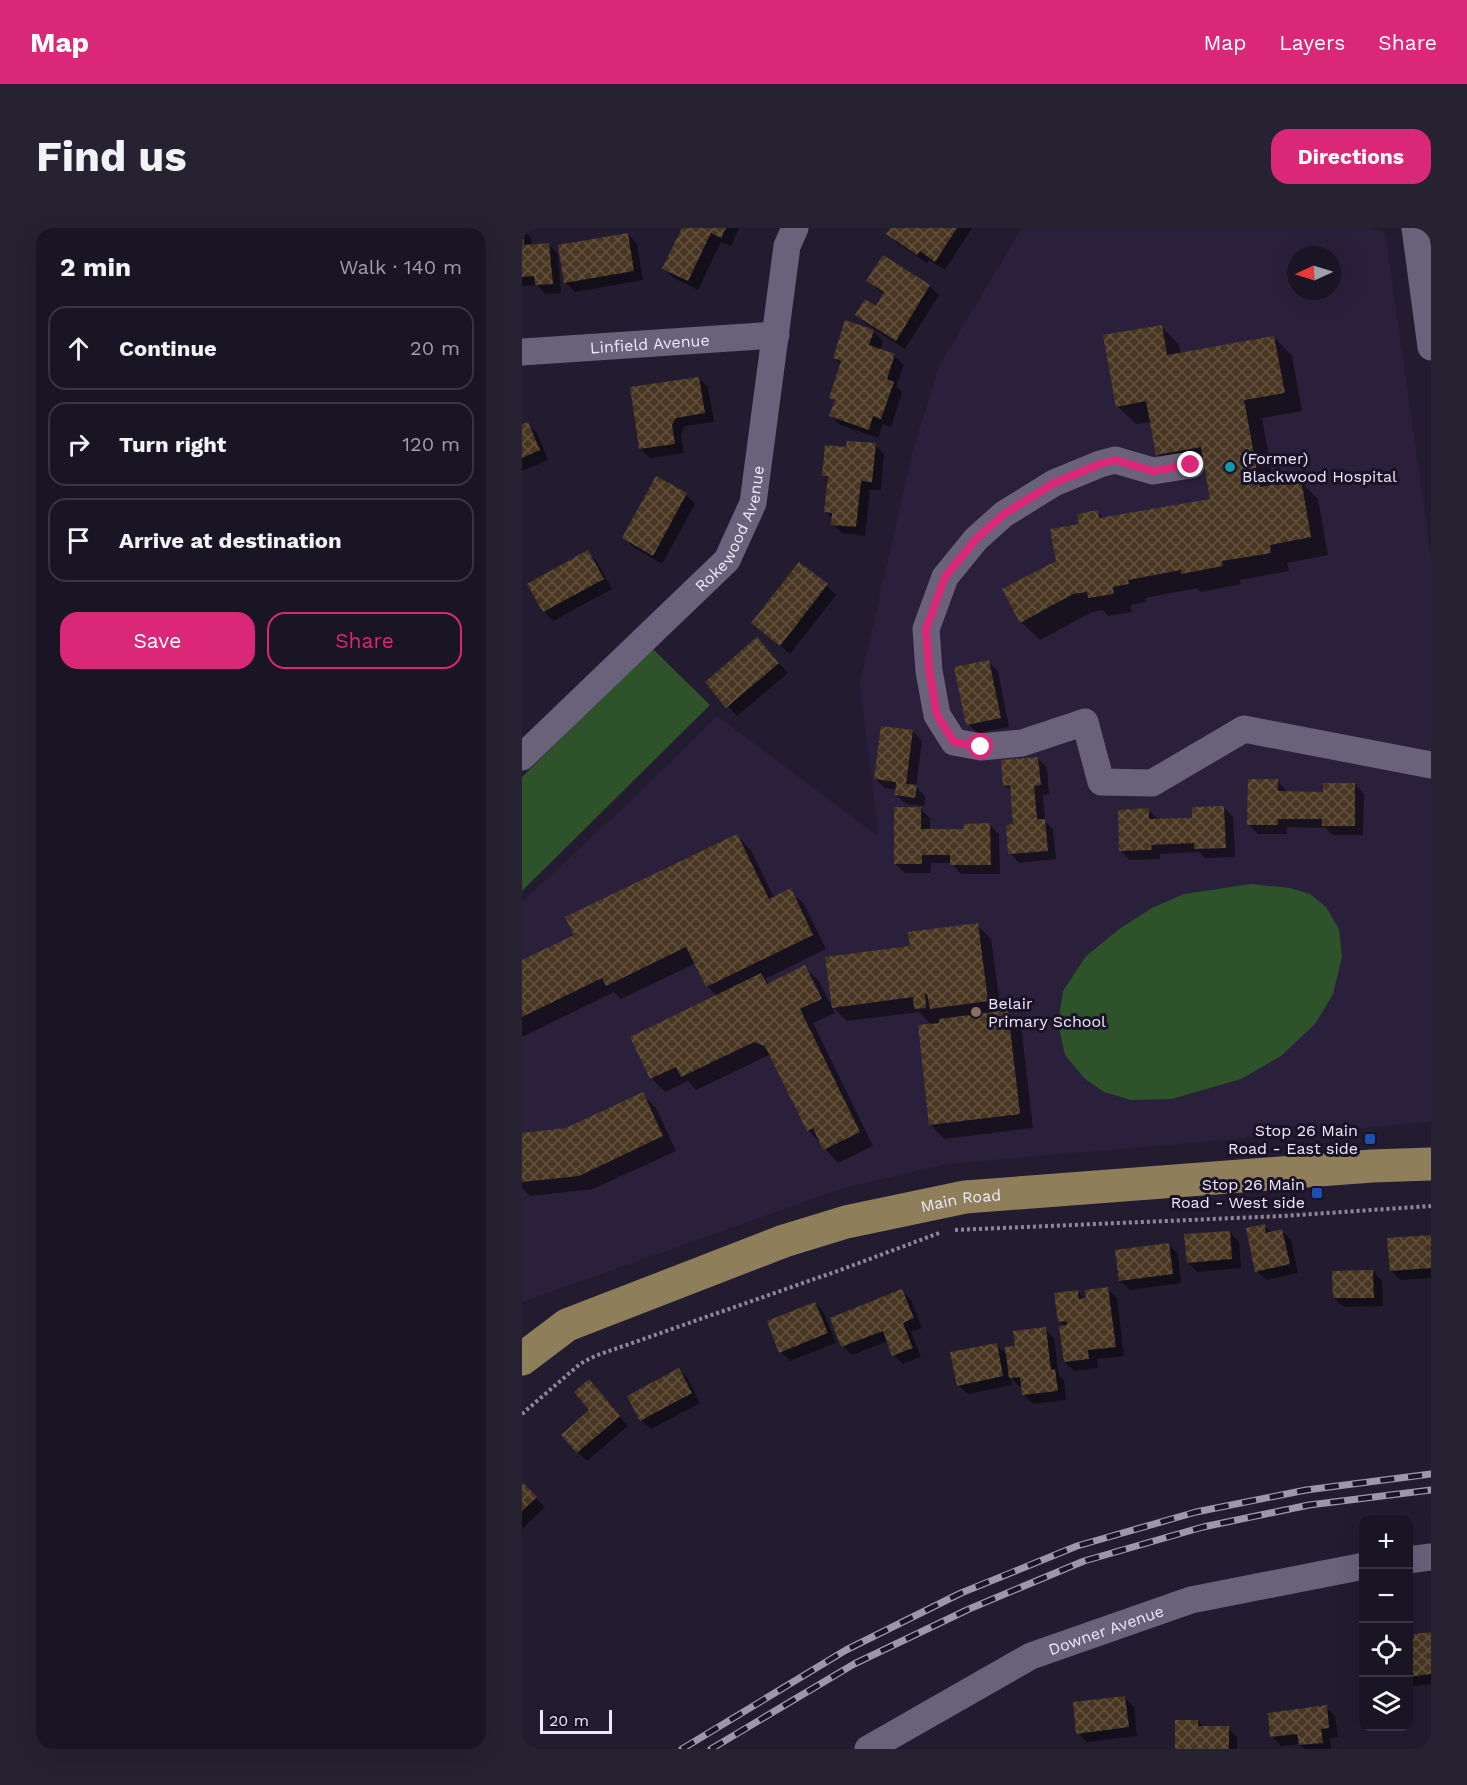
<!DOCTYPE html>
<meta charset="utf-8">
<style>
body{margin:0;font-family:"Work Sans",sans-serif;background:#272232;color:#f1f3f6}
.controls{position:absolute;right:18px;bottom:18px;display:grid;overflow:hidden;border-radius:12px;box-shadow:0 6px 24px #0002}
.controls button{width:54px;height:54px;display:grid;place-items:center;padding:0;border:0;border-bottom:2px solid #383442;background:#1a1525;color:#f1f3f6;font:30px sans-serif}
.compass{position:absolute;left:765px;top:18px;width:54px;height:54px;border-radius:50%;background:#1a1525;box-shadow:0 6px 24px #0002;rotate:266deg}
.scale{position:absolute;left:18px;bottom:15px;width:72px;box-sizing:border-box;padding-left:6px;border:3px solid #eee9f9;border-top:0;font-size:16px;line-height:21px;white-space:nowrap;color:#eee9f9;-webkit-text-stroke:4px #1a1227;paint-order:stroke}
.stop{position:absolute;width:18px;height:18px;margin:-14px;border:4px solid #db2777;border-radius:50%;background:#fff}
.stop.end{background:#db2777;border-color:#fff;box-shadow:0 2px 6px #0008}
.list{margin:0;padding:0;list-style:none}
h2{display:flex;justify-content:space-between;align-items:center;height:78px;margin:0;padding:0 24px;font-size:26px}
h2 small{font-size:20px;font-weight:400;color:#9f9fa7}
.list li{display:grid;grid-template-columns:39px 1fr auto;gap:18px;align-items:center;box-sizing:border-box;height:84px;margin:0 12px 12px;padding:0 12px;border:2px solid #383442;border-radius:18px}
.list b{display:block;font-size:22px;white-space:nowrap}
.list em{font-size:20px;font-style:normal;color:#9f9fa7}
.actions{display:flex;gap:12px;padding:18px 24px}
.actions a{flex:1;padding:14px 0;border:2px solid #db2777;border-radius:18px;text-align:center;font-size:21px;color:#db2777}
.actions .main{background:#db2777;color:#fff}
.icon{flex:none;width:33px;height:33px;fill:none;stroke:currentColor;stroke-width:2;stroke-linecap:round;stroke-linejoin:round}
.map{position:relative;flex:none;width:909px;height:1521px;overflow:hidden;border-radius:18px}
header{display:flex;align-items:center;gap:36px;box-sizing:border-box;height:84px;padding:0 30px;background:#db2777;color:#fff}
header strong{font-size:28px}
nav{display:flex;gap:33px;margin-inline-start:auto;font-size:21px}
.intro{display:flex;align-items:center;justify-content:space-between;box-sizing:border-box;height:144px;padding:0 36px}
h1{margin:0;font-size:42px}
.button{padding:15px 27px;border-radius:18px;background:#db2777;color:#fff;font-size:21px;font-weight:700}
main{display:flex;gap:36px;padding:0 36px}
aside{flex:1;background:#1a1525;border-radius:18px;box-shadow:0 6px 24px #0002}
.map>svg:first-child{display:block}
.built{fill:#2b203c;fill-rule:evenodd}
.green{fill:#2e522a}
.shadow{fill:#0007}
.building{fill:url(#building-cross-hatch)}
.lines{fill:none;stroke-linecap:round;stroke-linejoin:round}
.path{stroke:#8e889a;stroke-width:4;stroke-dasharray:3 3;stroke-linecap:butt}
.minor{stroke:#6a617b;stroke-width:27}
.major{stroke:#8e7e59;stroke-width:33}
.rail-casing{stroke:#9c97a9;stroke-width:7}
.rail{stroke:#1a1227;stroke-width:4.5;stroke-dasharray:14;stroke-linecap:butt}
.route{stroke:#db2777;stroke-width:8}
.culture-dot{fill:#0f9aa8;stroke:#1a1227;stroke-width:2}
.education-dot{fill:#8d6e63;stroke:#1a1227;stroke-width:2}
.transit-dot{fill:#1a4fb4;stroke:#1a1227;stroke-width:2}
.labels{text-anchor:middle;stroke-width:6;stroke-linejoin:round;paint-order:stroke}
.street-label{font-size:16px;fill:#eee9f9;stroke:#1a1227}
.poi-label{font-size:16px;fill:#eee9f9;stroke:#1a1227;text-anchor:start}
</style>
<header>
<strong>Map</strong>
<nav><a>Map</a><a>Layers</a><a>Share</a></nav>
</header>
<div class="intro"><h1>Find us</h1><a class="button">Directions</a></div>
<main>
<aside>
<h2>2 min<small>Walk · 140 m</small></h2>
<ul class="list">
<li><svg class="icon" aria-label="ahead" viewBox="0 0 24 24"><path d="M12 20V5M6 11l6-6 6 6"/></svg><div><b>Continue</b></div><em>20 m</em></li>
<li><svg class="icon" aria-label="right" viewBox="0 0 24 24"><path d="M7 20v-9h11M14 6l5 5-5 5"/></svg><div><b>Turn right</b></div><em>120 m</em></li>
<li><svg class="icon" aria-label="arrive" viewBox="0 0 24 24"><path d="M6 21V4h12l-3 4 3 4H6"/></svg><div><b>Arrive at destination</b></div></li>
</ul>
<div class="actions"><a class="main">Save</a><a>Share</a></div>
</aside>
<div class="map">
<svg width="909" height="1521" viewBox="0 0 909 1521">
<defs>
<pattern id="building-cross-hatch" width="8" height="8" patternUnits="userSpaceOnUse" patternTransform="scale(1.5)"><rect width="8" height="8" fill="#483621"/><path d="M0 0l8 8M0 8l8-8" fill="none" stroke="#635342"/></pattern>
</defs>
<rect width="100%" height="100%" fill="#231c31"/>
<path class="built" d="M 500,0 L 848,0 L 863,5 L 909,329 L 909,894 L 425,936 L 321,960 L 0,1074 L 0,674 L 113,569 L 195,488 L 357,609 L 338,456 L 390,226 L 417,138 ZM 774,27 L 810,27 L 810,63 L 774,63 Z"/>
<g class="green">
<path d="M 130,420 L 188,477 L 0,663 L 0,549 Z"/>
<path d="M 729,656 L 768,660 L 788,666 L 804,679 L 817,701 L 820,729 L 811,766 L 793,796 L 759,828 L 719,851 L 650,871 L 609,872 L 582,864 L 563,851 L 543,827 L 536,795 L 541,763 L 564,728 L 600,699 L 630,680 L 662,666 Z"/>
</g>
<g class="shadow">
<path d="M 0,0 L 9,10 L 10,18 L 26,16 L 36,26 L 39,65 L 23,66 L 15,57 L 0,58 Z"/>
<path d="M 162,0 L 217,0 L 209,18 L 199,14 L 176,62 L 152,50 L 142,41 Z"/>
<path d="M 370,0 L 450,0 L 423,42 L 407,32 L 405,35 L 375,15 L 366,6 Z"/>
<path d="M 106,6 L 115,16 L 121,52 L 53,64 L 43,54 Z"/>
<path d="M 346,53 L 407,58 L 417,67 L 383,121 L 344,96 L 335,87 L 354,80 L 362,67 Z"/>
<path d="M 639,98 L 657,117 L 659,126 L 752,109 L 770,128 L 780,183 L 740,190 L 752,258 L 778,253 L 796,271 L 806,327 L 765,335 L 767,343 L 718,352 L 719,356 L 679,364 L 675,360 L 623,370 L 624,374 L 609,377 L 610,384 L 586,388 L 581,382 L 570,384 L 518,412 L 499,394 L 559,297 L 575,284 L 583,291 L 690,272 L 684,239 L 654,244 L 635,226 L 629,194 L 614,196 L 595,178 Z"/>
<path d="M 351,103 L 361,113 L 358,122 L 372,127 L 382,137 L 374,158 L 380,164 L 369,199 L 361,196 L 356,210 L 318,197 L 309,188 L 314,174 L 308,169 L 319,137 L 312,130 Z"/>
<path d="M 177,150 L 186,159 L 192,194 L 163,198 L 159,207 L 162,225 L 128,230 L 118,221 Z"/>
<path d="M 5,195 L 15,205 L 26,232 L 0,243 L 0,198 Z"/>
<path d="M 353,217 L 362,226 L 359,262 L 348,262 L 343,308 L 320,305 L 311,296 L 311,291 L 304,284 L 307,252 L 302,247 L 325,221 Z"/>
<path d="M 164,267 L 173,276 L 140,336 L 111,319 L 102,310 Z"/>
<path d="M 66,324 L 75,334 L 90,361 L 31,393 L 22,383 L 7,356 Z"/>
<path d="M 305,358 L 314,367 L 268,426 L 231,395 Z"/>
<path d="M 235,411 L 266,445 L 215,488 L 185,454 Z"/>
<path d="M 466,434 L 476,443 L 487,499 L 455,505 L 446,496 Z"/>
<path d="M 391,503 L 400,513 L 394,559 L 403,568 L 402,578 L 384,576 L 374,567 L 375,562 L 363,560 L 353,551 Z"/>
<path d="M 516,530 L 525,540 L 527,566 L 521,567 L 523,593 L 531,602 L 534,631 L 497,635 L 488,625 L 492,597 L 490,564 L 482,557 Z"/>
<path d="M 755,553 L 764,562 L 764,565 L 802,565 L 833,556 L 842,566 L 841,607 L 811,607 L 804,600 L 765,599 L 765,606 L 736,606 L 726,596 Z"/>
<path d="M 702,579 L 711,589 L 713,629 L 683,630 L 677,624 L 638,626 L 638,631 L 608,632 L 599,623 L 626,582 L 636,591 L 672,591 Z"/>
<path d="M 398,581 L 408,590 L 408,602 L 443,602 L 468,597 L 477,606 L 478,646 L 439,646 L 429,635 L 409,635 L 408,645 L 383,645 L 373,636 Z"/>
<path d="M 215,608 L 229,622 L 252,670 L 268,662 L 282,676 L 304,721 L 243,751 L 248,756 L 283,739 L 297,753 L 313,785 L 291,795 L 351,918 L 316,935 L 286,902 L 250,828 L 247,827 L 174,862 L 166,853 L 143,864 L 129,850 L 110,810 L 195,768 L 185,758 L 174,735 L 99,771 L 92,764 L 0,809 L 0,734 L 54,708 Z"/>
<path d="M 455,697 L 469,711 L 479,785 L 485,784 L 499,798 L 511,900 L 422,911 L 408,896 L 410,797 L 397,784 L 325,793 L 311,779 L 389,719 Z"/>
<path d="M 120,866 L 134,880 L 154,923 L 71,961 L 8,968 L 0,960 L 0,906 L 45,902 Z"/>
<path d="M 742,998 L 750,1005 L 760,1003 L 769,1012 L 776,1045 L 744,1052 L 735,1043 Z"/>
<path d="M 708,1004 L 717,1014 L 719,1040 L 675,1044 L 666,1034 Z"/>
<path d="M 909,1008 L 909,1050 L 879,1052 L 869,1043 Z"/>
<path d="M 646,1017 L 656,1026 L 659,1055 L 608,1062 L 598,1053 Z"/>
<path d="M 851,1043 L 860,1053 L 861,1078 L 822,1079 L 812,1070 Z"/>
<path d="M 585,1061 L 595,1070 L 602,1128 L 575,1131 L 576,1140 L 552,1143 L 543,1134 L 544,1099 L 537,1093 L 555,1063 L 566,1074 Z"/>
<path d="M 379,1063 L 389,1072 L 400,1100 L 389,1104 L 399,1129 L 381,1136 L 372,1127 L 366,1113 L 330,1127 L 321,1118 Z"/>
<path d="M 293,1075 L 302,1085 L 314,1115 L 268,1133 L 259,1124 Z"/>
<path d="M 523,1101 L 532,1110 L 537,1148 L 542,1152 L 544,1172 L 511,1176 L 501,1166 L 500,1159 L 498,1159 L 488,1149 L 490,1157 L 446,1166 L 436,1157 L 474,1116 L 486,1128 L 494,1119 Z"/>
<path d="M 157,1142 L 166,1151 L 178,1175 L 129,1201 L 119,1192 Z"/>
<path d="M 76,1163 L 106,1198 L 65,1233 L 56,1224 Z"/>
<path d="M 0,1255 L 23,1279 L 0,1301 Z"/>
<path d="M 909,1405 L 909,1456 L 886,1459 L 886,1412 Z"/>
<path d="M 602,1469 L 612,1479 L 615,1508 L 565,1514 L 556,1505 Z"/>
<path d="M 804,1479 L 813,1488 L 816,1509 L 808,1510 L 809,1521 L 783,1521 L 777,1516 L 759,1518 L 750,1508 Z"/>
<path d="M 676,1493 L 682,1500 L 706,1500 L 715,1509 L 715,1521 L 655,1521 Z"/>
</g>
<g class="building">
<path d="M 160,0 L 204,0 L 199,10 L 189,5 L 166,53 L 140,41 Z"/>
<path d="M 368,0 L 435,0 L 413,34 L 398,23 L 395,27 L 364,6 Z"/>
<path d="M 106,5 L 112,43 L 42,55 L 36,17 Z"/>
<path d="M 0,11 L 2,11 L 2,17 L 27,15 L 31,56 L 13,57 L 12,48 L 0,49 Z"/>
<path d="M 361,27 L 408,57 L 374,113 L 333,87 L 343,71 L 354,78 L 362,64 L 344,53 Z"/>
<path d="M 323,92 L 352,102 L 347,117 L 373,126 L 365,151 L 372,154 L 359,191 L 351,188 L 347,202 L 307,188 L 313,172 L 307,170 L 319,133 L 311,130 Z"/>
<path d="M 640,97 L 645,127 L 752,108 L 763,165 L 722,172 L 738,259 L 779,251 L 789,309 L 748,317 L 749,325 L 700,333 L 701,338 L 659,346 L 659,342 L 606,352 L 607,356 L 591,359 L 592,366 L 566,370 L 565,364 L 551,366 L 498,395 L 480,361 L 534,333 L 528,301 L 557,296 L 555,286 L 576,282 L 577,290 L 688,271 L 679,219 L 634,227 L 624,173 L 594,179 L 581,107 Z"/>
<path d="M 177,149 L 183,185 L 154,190 L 150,197 L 153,216 L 117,221 L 108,159 Z"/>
<path d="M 6,194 L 18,222 L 0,230 L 0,196 Z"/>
<path d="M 325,213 L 354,215 L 350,254 L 339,253 L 334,299 L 309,297 L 310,285 L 302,284 L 306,248 L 300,248 L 303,217 L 324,219 Z"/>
<path d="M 134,248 L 165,265 L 131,328 L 100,310 Z"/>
<path d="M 66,322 L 82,351 L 21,384 L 5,356 Z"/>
<path d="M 277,334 L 306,356 L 258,418 L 229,395 Z"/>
<path d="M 235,409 L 257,435 L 204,480 L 183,454 Z"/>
<path d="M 467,432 L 479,490 L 444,497 L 432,439 Z"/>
<path d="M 359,498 L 391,502 L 384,556 L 395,557 L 393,570 L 373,567 L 374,554 L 352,551 Z"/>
<path d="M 516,529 L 519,557 L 512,558 L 515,591 L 523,591 L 526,623 L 486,626 L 484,597 L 491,596 L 488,557 L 481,558 L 479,532 Z"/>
<path d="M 726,551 L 756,551 L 756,563 L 801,564 L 801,555 L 833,555 L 833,598 L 800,598 L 800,591 L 756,591 L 756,597 L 725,597 Z"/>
<path d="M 702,578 L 704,620 L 672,621 L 672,615 L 629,617 L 630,622 L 597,623 L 596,582 L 627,580 L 627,591 L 670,590 L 670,579 Z"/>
<path d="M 372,579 L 399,579 L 399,601 L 442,601 L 442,596 L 468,595 L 469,637 L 428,637 L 428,627 L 400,627 L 400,636 L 372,636 Z"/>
<path d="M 215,606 L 247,671 L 269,660 L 291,707 L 184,759 L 164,719 L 84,758 L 80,750 L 0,789 L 0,732 L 52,707 L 43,689 Z"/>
<path d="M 456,695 L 466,773 L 408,781 L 405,766 L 403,766 L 404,780 L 392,781 L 391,769 L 310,780 L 303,729 L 388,718 L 386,704 Z"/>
<path d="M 283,737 L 300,771 L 278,781 L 338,904 L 301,922 L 291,900 L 285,903 L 243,818 L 232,814 L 159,849 L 154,839 L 128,851 L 108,809 L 239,745 L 245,756 Z"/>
<path d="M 486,782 L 498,886 L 407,897 L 396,797 L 417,795 L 417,791 Z"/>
<path d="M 121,864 L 141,908 L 57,948 L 0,954 L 0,905 L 44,900 Z"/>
<path d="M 743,996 L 744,1005 L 760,1001 L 768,1036 L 733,1044 L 724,1000 Z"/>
<path d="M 708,1003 L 710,1031 L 665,1035 L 662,1006 Z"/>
<path d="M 909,1007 L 909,1040 L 868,1043 L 865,1010 Z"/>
<path d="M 647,1015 L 651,1046 L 597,1053 L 593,1022 Z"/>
<path d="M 851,1042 L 852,1070 L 811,1070 L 810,1043 Z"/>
<path d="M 586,1059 L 594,1119 L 566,1122 L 567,1131 L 542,1134 L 537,1098 L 545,1097 L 544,1093 L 536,1094 L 532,1065 L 556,1062 L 557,1071 L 564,1070 L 563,1062 Z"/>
<path d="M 380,1061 L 392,1090 L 381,1095 L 391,1120 L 370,1128 L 361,1103 L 319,1119 L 308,1090 Z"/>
<path d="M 293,1074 L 306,1105 L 257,1125 L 245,1093 Z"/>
<path d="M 524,1099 L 529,1142 L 533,1141 L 536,1163 L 500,1167 L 498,1149 L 487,1150 L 483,1119 L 493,1118 L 491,1103 Z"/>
<path d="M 475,1115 L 481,1148 L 435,1158 L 428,1124 Z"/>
<path d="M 157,1140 L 170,1165 L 118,1193 L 105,1168 Z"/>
<path d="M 67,1151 L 98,1188 L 55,1225 L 39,1207 L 67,1182 L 52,1164 Z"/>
<path d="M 0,1254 L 15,1269 L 0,1283 Z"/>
<path d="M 909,1404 L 909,1446 L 886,1449 L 886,1411 L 892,1410 L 892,1406 Z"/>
<path d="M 603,1468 L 607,1499 L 554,1506 L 551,1474 Z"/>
<path d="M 805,1477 L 807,1500 L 799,1501 L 801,1515 L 777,1517 L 775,1506 L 748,1509 L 746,1485 Z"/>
<path d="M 653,1492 L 676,1492 L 676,1498 L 707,1498 L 707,1521 L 653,1521 Z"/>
</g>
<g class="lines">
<g class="path">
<path d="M 433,1002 L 761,988 L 909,978"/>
<path d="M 0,1186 L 58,1136 L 73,1128 L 321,1041 L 417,1005"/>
</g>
<g class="minor">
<path d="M 893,0 L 909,119"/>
<path id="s1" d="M 0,124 L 254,107"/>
<path d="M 669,237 L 631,243 L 593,232 L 578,236 L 532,255 L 482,286 L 454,311 L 423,349 L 404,401 L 407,443 L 415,487 L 432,514 L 459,519 L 500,515 L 563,494 L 579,554 L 630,555 L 722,501 L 909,537"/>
<path id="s2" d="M 0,529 L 205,332 L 231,275 L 265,18 L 273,0"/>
<path d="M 886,1332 L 909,1329"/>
<path id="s3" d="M 346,1521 L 509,1428 L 669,1372 L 842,1338"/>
</g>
<path class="major" id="s4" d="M 0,1131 L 45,1097 L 262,1013 L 324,994 L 443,969 L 850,938 L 909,936"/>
<defs>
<g id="rail">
<path d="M 160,1521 L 324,1422 L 439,1365 L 555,1318 L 674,1284 L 784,1262 L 909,1246"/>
<path d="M 189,1521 L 332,1436 L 447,1381 L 562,1333 L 681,1299 L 787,1277 L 909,1262"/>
</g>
</defs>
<use href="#rail" class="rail-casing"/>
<use href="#rail" class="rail"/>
</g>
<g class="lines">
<path class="route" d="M 459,519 L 432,514 L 415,487 L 407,442 L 404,401 L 423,349 L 454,311 L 482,286 L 532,255 L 578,236 L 593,232 L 631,243 L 669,237"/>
</g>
<circle class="culture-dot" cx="708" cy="239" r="6"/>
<circle class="education-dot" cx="454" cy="784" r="6"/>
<g class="transit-dot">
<rect x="842" y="905" width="12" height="12" rx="3"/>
<rect x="789" y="959" width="12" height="12" rx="3"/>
</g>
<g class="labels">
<g class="street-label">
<text dy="6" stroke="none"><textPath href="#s1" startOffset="128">Linfield Avenue</textPath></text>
<text dy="6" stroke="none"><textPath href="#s2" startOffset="314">Rokewood Avenue</textPath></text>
<text dy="6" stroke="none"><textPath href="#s4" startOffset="471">Main Road</textPath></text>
<text dy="6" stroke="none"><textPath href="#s3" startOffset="267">Downer Avenue</textPath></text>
</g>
<g class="poi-label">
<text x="720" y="236">(Former)<tspan x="720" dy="18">Blackwood Hospital</tspan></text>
<text x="466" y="781">Belair<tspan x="466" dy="18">Primary School</tspan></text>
<text x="836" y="908" text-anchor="end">Stop 26 Main<tspan x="836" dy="18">Road - East side</tspan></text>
<text x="783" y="962" text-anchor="end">Stop 26 Main<tspan x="783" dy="18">Road - West side</tspan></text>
</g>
</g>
</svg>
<div class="controls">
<button>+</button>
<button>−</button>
<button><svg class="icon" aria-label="locate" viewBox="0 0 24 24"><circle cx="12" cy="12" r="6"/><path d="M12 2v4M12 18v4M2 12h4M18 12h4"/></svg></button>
<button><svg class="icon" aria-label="layers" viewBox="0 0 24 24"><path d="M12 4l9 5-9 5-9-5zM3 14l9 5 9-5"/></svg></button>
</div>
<svg class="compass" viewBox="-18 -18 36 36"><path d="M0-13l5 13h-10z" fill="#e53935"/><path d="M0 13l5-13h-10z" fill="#9f9fa7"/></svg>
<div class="scale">20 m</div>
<div class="stop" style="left:459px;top:519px"></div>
<div class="stop end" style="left:669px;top:237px"></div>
</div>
</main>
